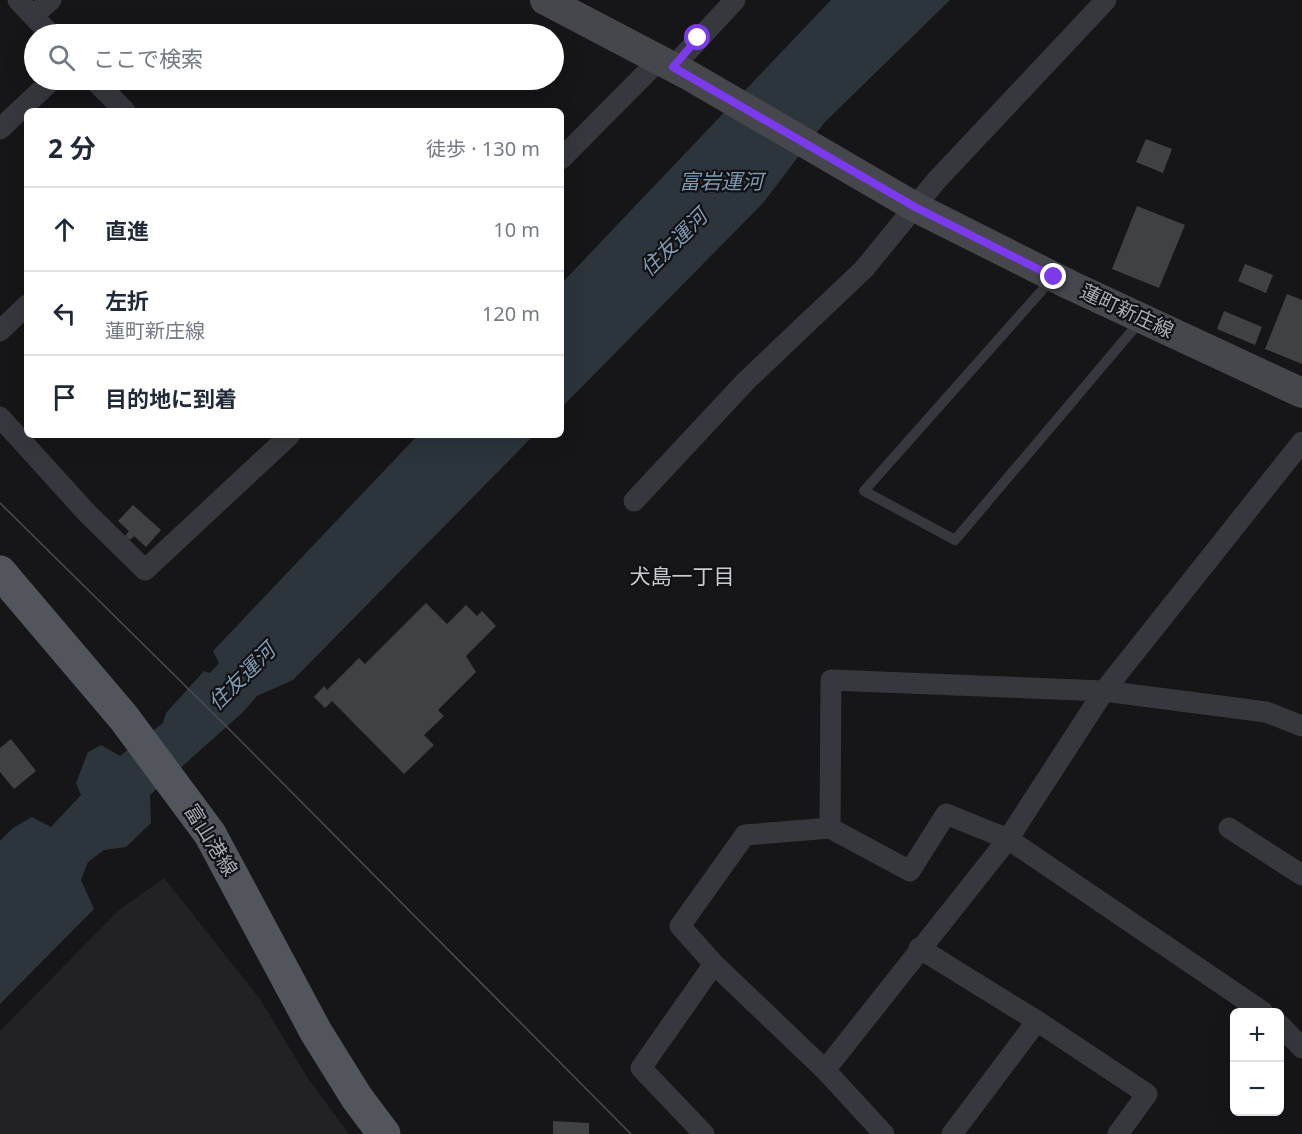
<!DOCTYPE html>
<html lang="ja">
<meta charset="utf-8">
<style>
body{margin:0;font-family:"Noto Sans","Noto Sans JP",sans-serif;background:#f2f2f3;color:#1f2937}
.controls{position:absolute;right:18px;bottom:18px;display:grid;overflow:hidden;border-radius:9px;box-shadow:0 6px 24px #0002}
.controls button{width:54px;height:54px;display:grid;place-items:center;padding:0;border:0;border-bottom:2px solid #e0e1e3;background:#fff;color:#1f2937;font:30px sans-serif}
.stop{position:absolute;width:18px;height:18px;margin:-14px;border:4px solid #7c3aed;border-radius:50%;background:#fff}
.stop.end{background:#7c3aed;border-color:#fff;box-shadow:0 2px 6px #0008}
.list{margin:0;padding:0;list-style:none}
h2{display:flex;justify-content:space-between;align-items:center;height:78px;margin:0;padding:0 24px;font-size:26px}
h2 small{font-size:20px;font-weight:400;color:#747a83}
.list li{display:grid;grid-template-columns:39px 1fr auto;gap:18px;align-items:center;box-sizing:border-box;height:84px;padding:0 24px;border-top:2px solid #e0e1e3}
.list b{display:block;font-size:22px;white-space:nowrap}
.list p{margin:0;font-size:20px;white-space:nowrap;color:#747a83}
.list em{font-size:20px;font-style:normal;color:#747a83}
.icon{flex:none;width:33px;height:33px;fill:none;stroke:currentColor;stroke-width:2;stroke-linecap:round;stroke-linejoin:round}
.map{position:relative;flex:none;width:1302px;height:1134px;overflow:hidden}
.search{position:absolute;background:#fff;box-shadow:0 6px 24px #0002;left:24px;top:24px;width:540px;height:66px;display:flex;align-items:center;gap:15px;box-sizing:border-box;padding:0 21px;border-radius:33px;color:#747a83;font-size:22px}
.panel{position:absolute;background:#fff;box-shadow:0 6px 24px #0002;left:24px;top:108px;width:540px;height:330px;border-radius:9px}
.map>svg:first-child{display:block}
.built{fill:#222225}
.water{fill:#2c353c}
.building{fill:#404145}
.lines{fill:none;stroke-linecap:round;stroke-linejoin:round}
.service{stroke:#37383d;stroke-width:10}
.minor{stroke:#37383d;stroke-width:21}
.secondary{stroke:#45474d;stroke-width:30}
.primary{stroke:#53555c;stroke-width:33}
.tram{stroke:#4a4c52;stroke-width:1.5}
.route{stroke:#7c3aed;stroke-width:8}
.labels{text-anchor:middle;stroke-width:4.5;stroke-linejoin:round;paint-order:stroke}
.street-label{font-size:20px;fill:#a8adb8;stroke:#111113}
.water-label{font-size:21px;font-style:italic;fill:#7f9bb3;stroke:#111113}
.neighbourhood-label{font-size:21px;fill:#c9ccd4;stroke:#111113}
</style>
<div class="map">
<svg width="1302" height="1134" viewBox="0 0 1302 1134">
<rect width="100%" height="100%" fill="#161618"/>
<path class="built" d="M 164,878 L 260,999 L 307,1077 L 349,1134 L 0,1134 L 0,1031 L 119,910 Z"/>
<g class="water">
<path d="M 831,0 L 950,0 L 824,123 L 763,203 L 561,408 L 561,284 Z"/>
<path d="M 418,435 L 534,435 L 293,680 L 257,696 L 242,713 L 150,795 L 151,823 L 126,847 L 104,850 L 88,862 L 81,880 L 94,909 L 0,1004 L 0,841 L 13,828 L 32,817 L 51,827 L 81,795 L 76,783 L 88,752 L 101,745 L 120,756 L 163,723 L 166,713 L 204,671 L 210,673 L 219,663 L 213,651 Z"/>
</g>
<g class="building">
<path d="M 1146,139 L 1172,149 L 1163,173 L 1136,162 Z"/>
<path d="M 1137,206 L 1185,225 L 1159,288 L 1112,269 Z"/>
<path d="M 1245,264 L 1273,275 L 1266,293 L 1238,281 Z"/>
<path d="M 1287,294 L 1302,300 L 1302,364 L 1265,349 Z"/>
<path d="M 1224,311 L 1262,327 L 1255,345 L 1217,329 Z"/>
<path d="M 133,505 L 161,530 L 146,547 L 134,536 L 130,540 L 125,536 L 129,531 L 118,521 Z"/>
<path d="M 426,603 L 447,624 L 466,605 L 477,616 L 482,611 L 496,626 L 466,656 L 476,672 L 438,710 L 444,716 L 424,735 L 434,745 L 404,774 L 332,701 L 325,708 L 314,697 L 324,686 L 327,690 L 359,658 L 365,664 Z"/>
<path d="M 11,739 L 36,771 L 14,789 L 0,772 L 0,748 Z"/>
<path d="M 553,1121 L 589,1123 L 589,1134 L 553,1134 Z"/>
</g>
<g class="lines">
<path class="service" d="M 1052,279 L 864,491 L 955,540 L 1142,319"/>
<g class="minor">
<path d="M 18,0 L 50,34"/>
<path d="M 33,16 L 51,0"/>
<path d="M 673,67 L 735,0"/>
<path d="M 94,80 L 125,111"/>
<path d="M 0,129 L 52,80"/>
<path d="M 561,159 L 659,60"/>
<path d="M 0,331 L 27,305"/>
<path d="M 0,417 L 87,513 L 145,570 L 290,435"/>
<path d="M 634,501 L 746,381 L 864,269 L 936,181 L 1106,0"/>
<path d="M 1229,828 L 1302,875"/>
<path d="M 919,948 L 1037,1021 L 1147,1094 L 1118,1134"/>
<path d="M 1263,1012 L 1008,839 L 946,814 L 910,871 L 830,828 L 831,680 L 1104,691 L 1266,712 L 1302,726"/>
<path d="M 1280,1025 L 1302,1048"/>
<path d="M 825,1070 L 714,964 L 680,926 L 745,835 L 830,828"/>
<path d="M 704,1134 L 641,1068 L 714,964"/>
<path d="M 884,1134 L 825,1070 L 1008,839 L 1104,691 L 1302,442"/>
<path d="M 952,1134 L 1037,1021"/>
</g>
<path class="secondary" d="M 545,0 L 690,76 L 915,207 L 1070,285 L 1302,393"/>
<path class="primary" d="M 0,572 L 124,718 L 210,834 L 316,1032 L 357,1098 L 384,1134"/>
<path class="tram" d="M 0,503 L 228,728 L 631,1134"/>
</g>
<g class="lines">
<path class="route" d="M 698,38 L 673,67 L 915,207 L 1054,277"/>
</g>
<g class="labels">
<g class="street-label">
<text transform="translate(1127 311) rotate(25)" y="7">蓮町新庄線</text>
<text transform="translate(211 840) rotate(58)" y="7">富山港線</text>
</g>
<g class="water-label">
<text x="721" y="189">富岩運河</text>
<text transform="translate(674 243) rotate(-45)" y="7">住友運河</text>
<text transform="translate(242 677) rotate(-45)" y="7">住友運河</text>
</g>
<g class="neighbourhood-label">
<text x="682" y="584">犬島一丁目</text>
</g>
</g>
</svg>
<div class="controls">
<button>+</button>
<button>−</button>
</div>
<div class="stop" style="left:698px;top:38px"></div>
<div class="stop end" style="left:1054px;top:277px"></div>
<div class="search"><svg class="icon" aria-label="search" viewBox="0 0 24 24"><circle cx="10" cy="10" r="6"/><path d="M15 15l6 6"/></svg>ここで検索</div>
<section class="panel">
<h2>2 分<small>徒歩 · 130 m</small></h2>
<ul class="list">
<li><svg class="icon" aria-label="ahead" viewBox="0 0 24 24"><path d="M12 20V5M6 11l6-6 6 6"/></svg><div><b>直進</b></div><em>10 m</em></li>
<li><svg class="icon" aria-label="left" viewBox="0 0 24 24"><path d="M17 20v-9H6M10 6l-5 5 5 5"/></svg><div><b>左折</b><p>蓮町新庄線</p></div><em>120 m</em></li>
<li><svg class="icon" aria-label="arrive" viewBox="0 0 24 24"><path d="M6 21V4h12l-3 4 3 4H6"/></svg><div><b>目的地に到着</b></div></li>
</ul>
</section>
</div>
